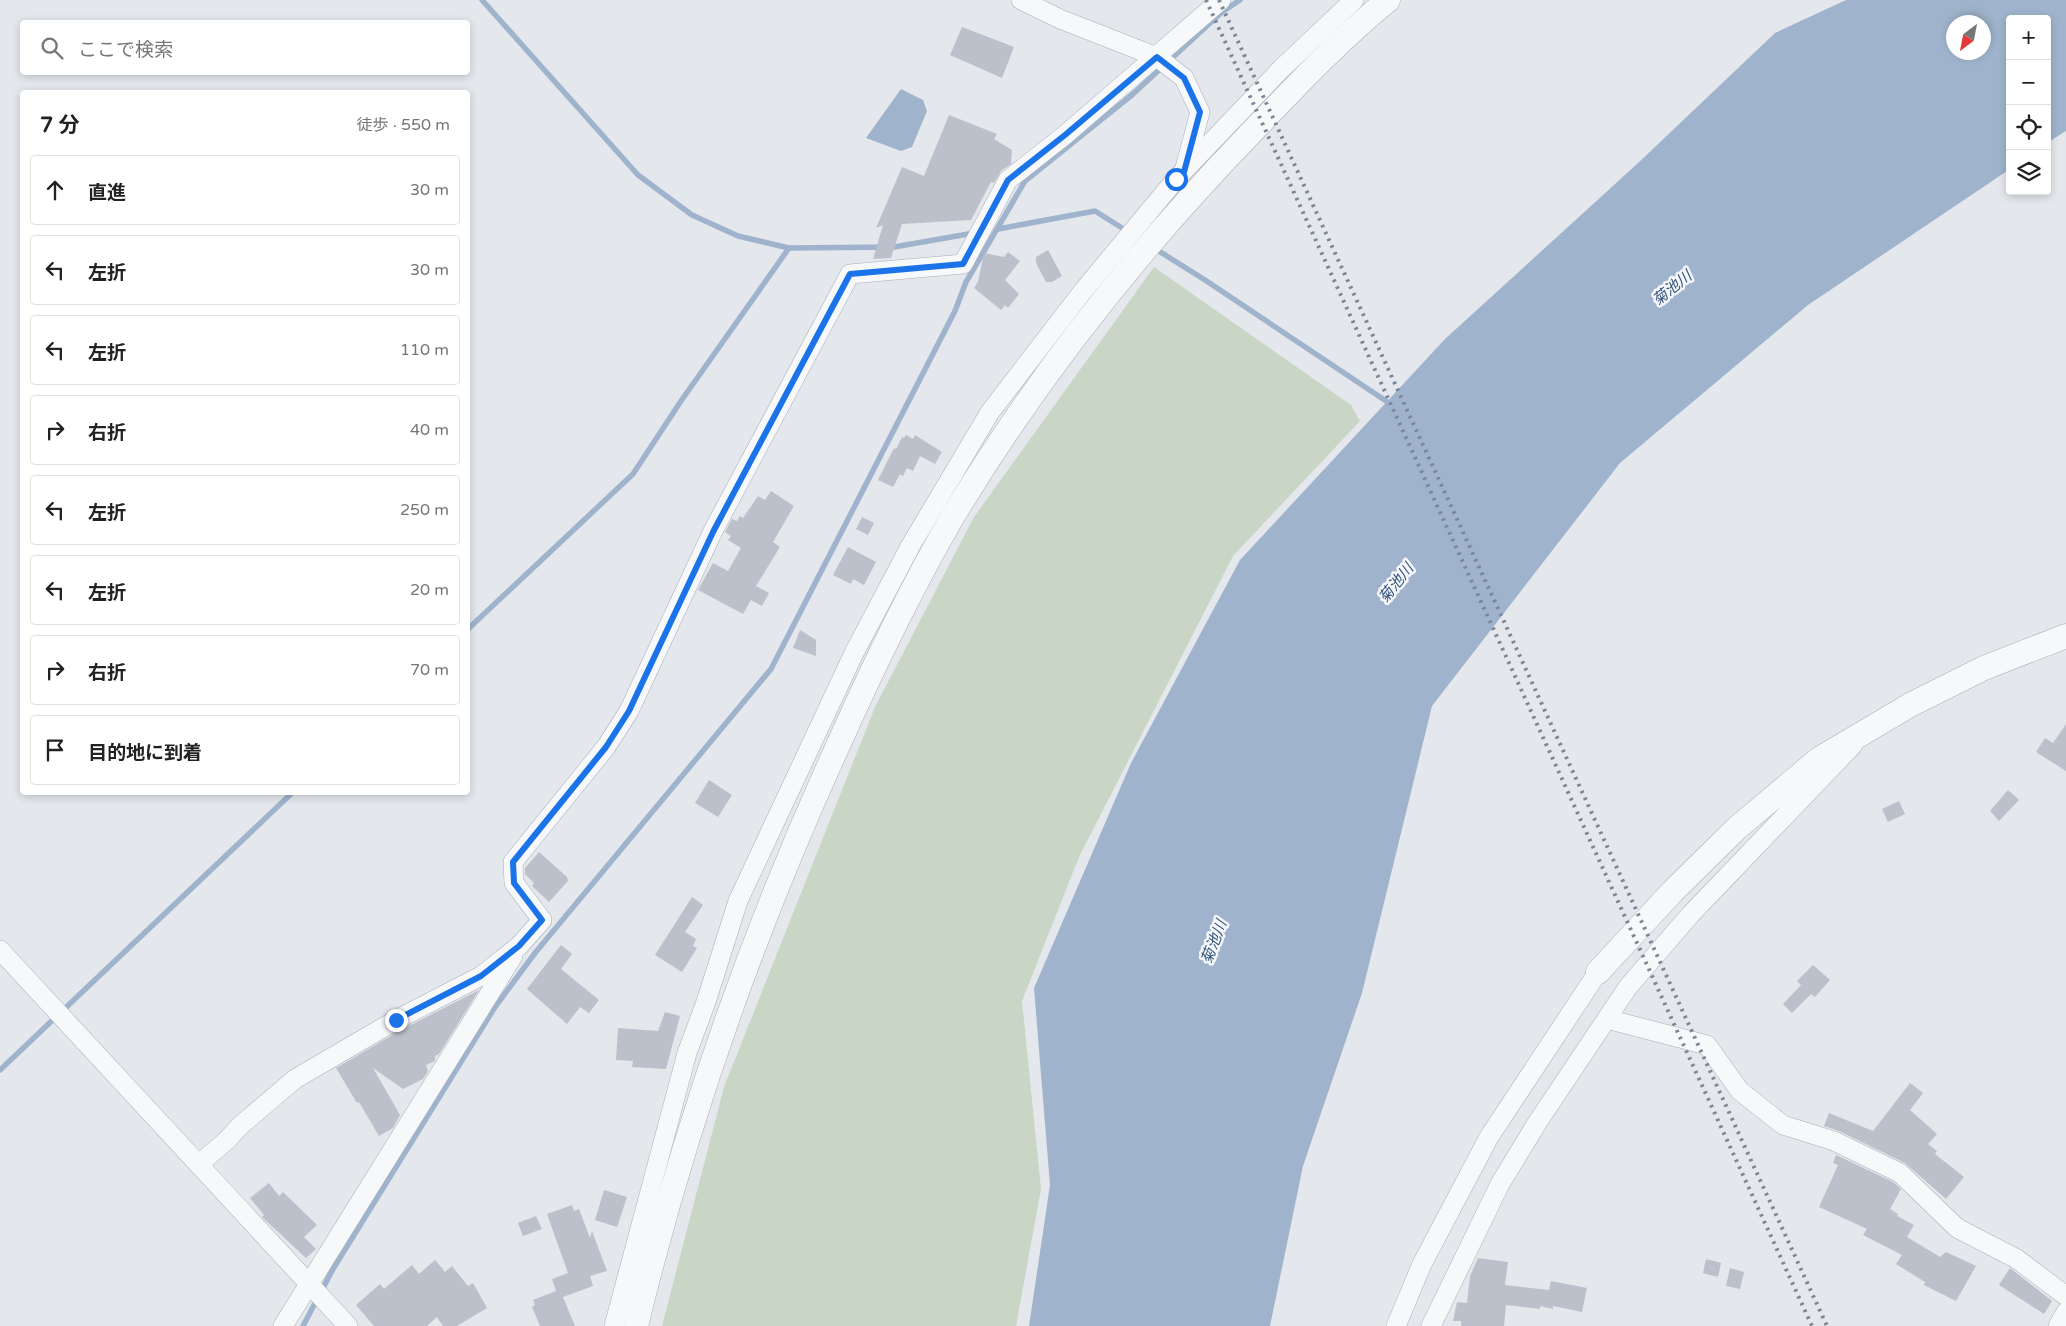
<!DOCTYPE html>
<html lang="ja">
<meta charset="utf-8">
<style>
body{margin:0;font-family:"Varela Round","Noto Sans JP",sans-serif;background:#f6f6f6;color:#222}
.controls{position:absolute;right:15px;top:15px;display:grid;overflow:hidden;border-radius:5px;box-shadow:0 2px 8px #0003}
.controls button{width:45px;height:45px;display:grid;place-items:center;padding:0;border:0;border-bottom:1px solid #e0e0e0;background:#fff;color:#222;font:25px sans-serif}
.compass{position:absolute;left:1946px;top:15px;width:45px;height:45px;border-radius:50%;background:#fff;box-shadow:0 2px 8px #0003;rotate:212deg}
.stop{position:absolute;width:15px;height:15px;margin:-11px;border:4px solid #1a73e8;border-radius:50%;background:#fff}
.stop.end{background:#1a73e8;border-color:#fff;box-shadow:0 1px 5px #0008}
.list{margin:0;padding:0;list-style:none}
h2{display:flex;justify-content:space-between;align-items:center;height:65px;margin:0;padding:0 20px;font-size:21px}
h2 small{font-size:16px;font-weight:400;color:#767676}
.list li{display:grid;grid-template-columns:32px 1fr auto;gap:15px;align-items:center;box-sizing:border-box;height:70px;margin:0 10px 10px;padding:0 10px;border:1px solid #e0e0e0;border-radius:5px}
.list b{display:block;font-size:19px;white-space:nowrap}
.list em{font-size:16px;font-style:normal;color:#767676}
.icon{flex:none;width:28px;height:28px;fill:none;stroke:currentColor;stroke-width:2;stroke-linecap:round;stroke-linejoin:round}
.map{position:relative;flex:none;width:2066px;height:1326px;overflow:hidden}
.search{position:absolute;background:#fff;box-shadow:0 2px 8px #0003;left:20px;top:20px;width:450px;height:55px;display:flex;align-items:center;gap:12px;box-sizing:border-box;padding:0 18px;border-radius:5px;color:#767676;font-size:19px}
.panel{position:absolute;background:#fff;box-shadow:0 2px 8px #0003;left:20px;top:90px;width:450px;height:705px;border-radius:5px}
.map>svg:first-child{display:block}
.green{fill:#c9d6c5}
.water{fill:#9fb4cc;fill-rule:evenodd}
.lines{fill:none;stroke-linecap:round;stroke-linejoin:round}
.stream{stroke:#9fb4cc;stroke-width:5.5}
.building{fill:#bbc0ca}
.minor-casing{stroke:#a9aeb7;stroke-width:20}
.tertiary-casing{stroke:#a9aeb7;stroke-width:25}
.minor{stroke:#f7f8fa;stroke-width:19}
.tertiary{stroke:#f7f8fa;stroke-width:24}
.rail{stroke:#7d8696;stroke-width:4;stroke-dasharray:2.5 5;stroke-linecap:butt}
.route{stroke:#1a73e8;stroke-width:6}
.labels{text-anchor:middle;stroke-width:5;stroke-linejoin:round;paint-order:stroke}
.water-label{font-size:15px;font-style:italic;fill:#34527a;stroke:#f4f6f9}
</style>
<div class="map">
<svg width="2066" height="1326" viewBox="0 0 2066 1326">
<rect width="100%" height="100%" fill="#e4e7ec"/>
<path class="green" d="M 1154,267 L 1351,405 L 1360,421 L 1233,556 L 1079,857 L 1022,1001 L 1041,1189 L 1016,1326 L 662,1326 L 724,1087 L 875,707 L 974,517 Z"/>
<g class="water">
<path d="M 1846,0 L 2066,0 L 2066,131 L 2047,143 L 2047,19 L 2010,19 L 2010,169 L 1808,305 L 1620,463 L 1432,706 L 1362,993 L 1303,1166 L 1270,1326 L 1029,1326 L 1050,1185 L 1034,988 L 1131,763 L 1240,560 L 1445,339 L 1637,164 L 1775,33 ZM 1954,22 L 1984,22 L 1984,52 L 1954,52 Z"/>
<path d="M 901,89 L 923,100 L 927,111 L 912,147 L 901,151 L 866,138 Z"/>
</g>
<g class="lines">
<g class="stream">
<path d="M 482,0 L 638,175 L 692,215 L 738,236 L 789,248 L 894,247 L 974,233"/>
<path d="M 998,229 L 1095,211 L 1146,243"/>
<path d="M 1154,248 L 1205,280 L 1392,405"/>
<path d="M 468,629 L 633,474 L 681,401 L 789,248"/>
<path d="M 0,1070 L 293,792"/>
<path d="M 303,1326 L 333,1269 L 495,1007 L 535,953 L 771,669 L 955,311 L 966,282 L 1025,181 L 1133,94 L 1222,12 L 1240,0"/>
</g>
</g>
<g class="building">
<path d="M 962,27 L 1014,47 L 1002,78 L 950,55 Z"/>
<path d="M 949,115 L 997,134 L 994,139 L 1012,150 L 1011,164 L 1001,171 L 994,183 L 991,182 L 971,220 L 902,224 L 891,258 L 873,259 L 883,225 L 876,228 L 902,167 L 924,176 Z"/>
<path d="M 1048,250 L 1062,276 L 1052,282 L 1046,282 L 1036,263 L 1036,257 Z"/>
<path d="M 1008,252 L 1020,261 L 1005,280 L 1019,294 L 1008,308 L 1005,305 L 1001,310 L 974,288 L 978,282 L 984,253 L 1004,257 Z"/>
<path d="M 906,435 L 913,439 L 915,435 L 942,452 L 935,464 L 920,456 L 913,471 L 907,468 L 903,476 L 900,474 L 893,487 L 878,480 L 894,448 L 896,449 L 902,437 L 904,438 Z"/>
<path d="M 771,491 L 794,506 L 773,542 L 780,547 L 756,586 L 769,593 L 762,606 L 751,600 L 743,614 L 698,590 L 713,563 L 728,571 L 741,548 L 728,540 L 731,536 L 725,532 L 732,519 L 737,521 L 740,516 L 743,518 L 758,496 L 765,500 Z"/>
<path d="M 862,517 L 874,523 L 868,535 L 856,529 Z"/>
<path d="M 848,547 L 876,562 L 864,585 L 853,579 L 851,584 L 833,575 Z"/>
<path d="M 800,630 L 816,640 L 816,656 L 793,648 Z"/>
<path d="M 2066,724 L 2066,771 L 2036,752 L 2045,738 L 2053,743 Z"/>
<path d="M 709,780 L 732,795 L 718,817 L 695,803 Z"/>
<path d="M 2008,790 L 2019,800 L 1999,821 L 1990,811 Z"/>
<path d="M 1899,801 L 1905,814 L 1888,822 L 1882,809 Z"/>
<path d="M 539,852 L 567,877 L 568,881 L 549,902 L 532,886 L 534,883 L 525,874 L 525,868 Z"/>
<path d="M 692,897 L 703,905 L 685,932 L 696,939 L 693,946 L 697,948 L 682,972 L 655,955 Z"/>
<path d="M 561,945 L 572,954 L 561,969 L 599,1000 L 589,1013 L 580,1007 L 567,1024 L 527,989 Z"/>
<path d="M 1813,965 L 1830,980 L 1815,997 L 1811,994 L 1792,1013 L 1783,1004 L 1801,985 L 1797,981 Z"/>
<path d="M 479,990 L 439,1054 L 435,1056 L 435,1061 L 426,1065 L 428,1071 L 423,1079 L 403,1089 L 373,1068 L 400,1115 L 393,1128 L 379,1136 L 359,1102 L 357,1103 L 336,1068 L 401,1030 Z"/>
<path d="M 665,1012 L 680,1016 L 666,1069 L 632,1067 L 633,1061 L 616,1060 L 618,1028 L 658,1031 Z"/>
<path d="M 1910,1083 L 1923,1093 L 1910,1110 L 1937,1134 L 1928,1144 L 1937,1151 L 1935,1154 L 1964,1177 L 1946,1199 L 1905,1163 L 1839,1131 L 1824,1126 L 1829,1113 L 1873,1131 Z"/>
<path d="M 1836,1155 L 1893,1182 L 1901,1189 L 1890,1209 L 1898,1214 L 1897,1216 L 1914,1225 L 1907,1237 L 1940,1257 L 1946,1252 L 1976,1266 L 1956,1301 L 1924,1285 L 1925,1282 L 1896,1264 L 1902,1255 L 1863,1235 L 1867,1229 L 1819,1207 L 1838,1165 L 1833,1163 Z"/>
<path d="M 269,1183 L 279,1196 L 283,1192 L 317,1225 L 304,1237 L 316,1249 L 306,1258 L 262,1217 L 264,1215 L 250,1198 Z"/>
<path d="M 604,1190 L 627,1197 L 617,1227 L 595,1220 Z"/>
<path d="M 572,1205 L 574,1211 L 579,1209 L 590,1238 L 592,1231 L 607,1271 L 590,1276 L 593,1286 L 563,1297 L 575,1326 L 540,1326 L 532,1307 L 535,1305 L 533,1300 L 556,1291 L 552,1279 L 568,1273 L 547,1214 Z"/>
<path d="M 536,1216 L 542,1229 L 523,1236 L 518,1223 Z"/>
<path d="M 1478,1258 L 1508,1262 L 1505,1285 L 1549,1290 L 1551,1281 L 1587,1288 L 1582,1312 L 1553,1306 L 1553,1309 L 1540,1306 L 1540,1309 L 1506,1305 L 1504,1326 L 1461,1326 L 1461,1321 L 1453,1321 L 1457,1302 L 1467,1303 L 1470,1276 Z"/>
<path d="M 1706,1259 L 1721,1263 L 1718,1277 L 1703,1273 Z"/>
<path d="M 435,1260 L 445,1272 L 452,1266 L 468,1286 L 473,1283 L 487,1308 L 457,1326 L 443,1326 L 437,1317 L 427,1326 L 374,1326 L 356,1305 L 380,1284 L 384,1289 L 412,1265 L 419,1274 Z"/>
<path d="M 1730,1268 L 1744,1272 L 1740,1289 L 1726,1286 Z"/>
<path d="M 2010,1268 L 2052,1301 L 2044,1314 L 1999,1285 Z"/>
</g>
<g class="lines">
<defs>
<g id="minor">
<path d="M 1021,0 L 1060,19 L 1157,57 L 1184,78 L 1200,112 L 1185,168"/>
<path d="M 0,950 L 348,1326"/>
<path d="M 1607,1019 L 1707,1045 L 1740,1091 L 1783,1125 L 1834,1141 L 1900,1173 L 1957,1228 L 2017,1259 L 2066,1296"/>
<path d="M 199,1164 L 226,1141 L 241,1125 L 295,1079 L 396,1020 L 481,976 L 519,946 L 542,920 L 514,883 L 513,862 L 606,747 L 629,711 L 713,531 L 850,274 L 963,264 L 1008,180 L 1065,135 L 1221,0"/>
<path d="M 283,1326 L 513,956"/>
<path d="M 614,1326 L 687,1053 L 706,1002 L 738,901 L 854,653 L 911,545 L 990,412 L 1083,291 L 1176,179 L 1281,69 L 1354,0"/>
<path d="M 1396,1326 L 1422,1264 L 1489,1137 L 1598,972"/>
<path d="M 1431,1326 L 1500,1184 L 1537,1123 L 1628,987 L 1690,915 L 1853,745"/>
<path d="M 2058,1326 L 2066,1312"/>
</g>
<g id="tertiary">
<path d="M 1598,972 L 1673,891 L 1737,828 L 1819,759 L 1910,705 L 1984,668 L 2066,636"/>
<path d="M 636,1326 C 685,1124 754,928 841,739 C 875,663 911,588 953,516 C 1036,378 1137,251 1248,136 C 1293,89 1338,41 1388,0"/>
</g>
</defs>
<use href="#minor" class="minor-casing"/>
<use href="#tertiary" class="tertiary-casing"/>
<use href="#minor" class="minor"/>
<use href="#tertiary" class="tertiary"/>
<g class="rail">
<path d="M 1206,0 L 1812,1326"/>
<path d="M 1219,0 L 1827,1326"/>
</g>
</g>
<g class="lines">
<path class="route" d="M 396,1020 L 481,976 L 519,946 L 542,920 L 514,883 L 513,862 L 606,747 L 629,711 L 713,532 L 850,274 L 963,264 L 1008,180 L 1065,135 L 1157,57 L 1184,78 L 1200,112 L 1184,172 L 1176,179"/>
</g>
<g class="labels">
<g class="water-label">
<text transform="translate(1672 288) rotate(-39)" y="5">菊池川</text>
<text transform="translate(1396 583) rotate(-51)" y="5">菊池川</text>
<text transform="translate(1214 942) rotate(-69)" y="5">菊池川</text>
</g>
</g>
</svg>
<div class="controls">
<button>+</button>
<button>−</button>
<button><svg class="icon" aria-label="locate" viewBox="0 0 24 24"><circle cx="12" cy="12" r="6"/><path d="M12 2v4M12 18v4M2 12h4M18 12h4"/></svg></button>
<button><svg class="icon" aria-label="layers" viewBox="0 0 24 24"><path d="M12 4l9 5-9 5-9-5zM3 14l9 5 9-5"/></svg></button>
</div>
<svg class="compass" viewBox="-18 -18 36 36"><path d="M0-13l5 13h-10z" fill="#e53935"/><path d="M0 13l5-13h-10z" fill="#767676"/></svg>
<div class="stop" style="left:1176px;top:179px"></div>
<div class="stop end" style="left:396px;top:1020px"></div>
<div class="search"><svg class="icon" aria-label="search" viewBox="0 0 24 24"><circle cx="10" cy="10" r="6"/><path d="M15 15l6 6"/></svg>ここで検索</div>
<section class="panel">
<h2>7 分<small>徒歩 · 550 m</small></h2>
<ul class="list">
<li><svg class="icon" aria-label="ahead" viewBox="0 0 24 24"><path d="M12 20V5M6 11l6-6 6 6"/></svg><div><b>直進</b></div><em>30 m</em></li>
<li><svg class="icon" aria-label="left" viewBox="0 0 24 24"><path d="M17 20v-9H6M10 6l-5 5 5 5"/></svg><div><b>左折</b></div><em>30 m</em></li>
<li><svg class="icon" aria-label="left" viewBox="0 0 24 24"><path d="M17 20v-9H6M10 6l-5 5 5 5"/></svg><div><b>左折</b></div><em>110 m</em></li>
<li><svg class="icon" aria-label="right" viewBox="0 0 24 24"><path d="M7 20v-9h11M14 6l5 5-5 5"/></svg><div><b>右折</b></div><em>40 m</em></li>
<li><svg class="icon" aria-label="left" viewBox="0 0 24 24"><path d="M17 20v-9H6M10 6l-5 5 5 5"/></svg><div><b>左折</b></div><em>250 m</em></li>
<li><svg class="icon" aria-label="left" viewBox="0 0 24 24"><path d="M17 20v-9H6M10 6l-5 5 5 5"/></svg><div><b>左折</b></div><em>20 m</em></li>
<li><svg class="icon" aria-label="right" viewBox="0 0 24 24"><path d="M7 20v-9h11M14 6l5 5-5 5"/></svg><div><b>右折</b></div><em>70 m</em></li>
<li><svg class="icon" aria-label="arrive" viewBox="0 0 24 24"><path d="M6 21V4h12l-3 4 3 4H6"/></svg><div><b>目的地に到着</b></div></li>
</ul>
</section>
</div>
